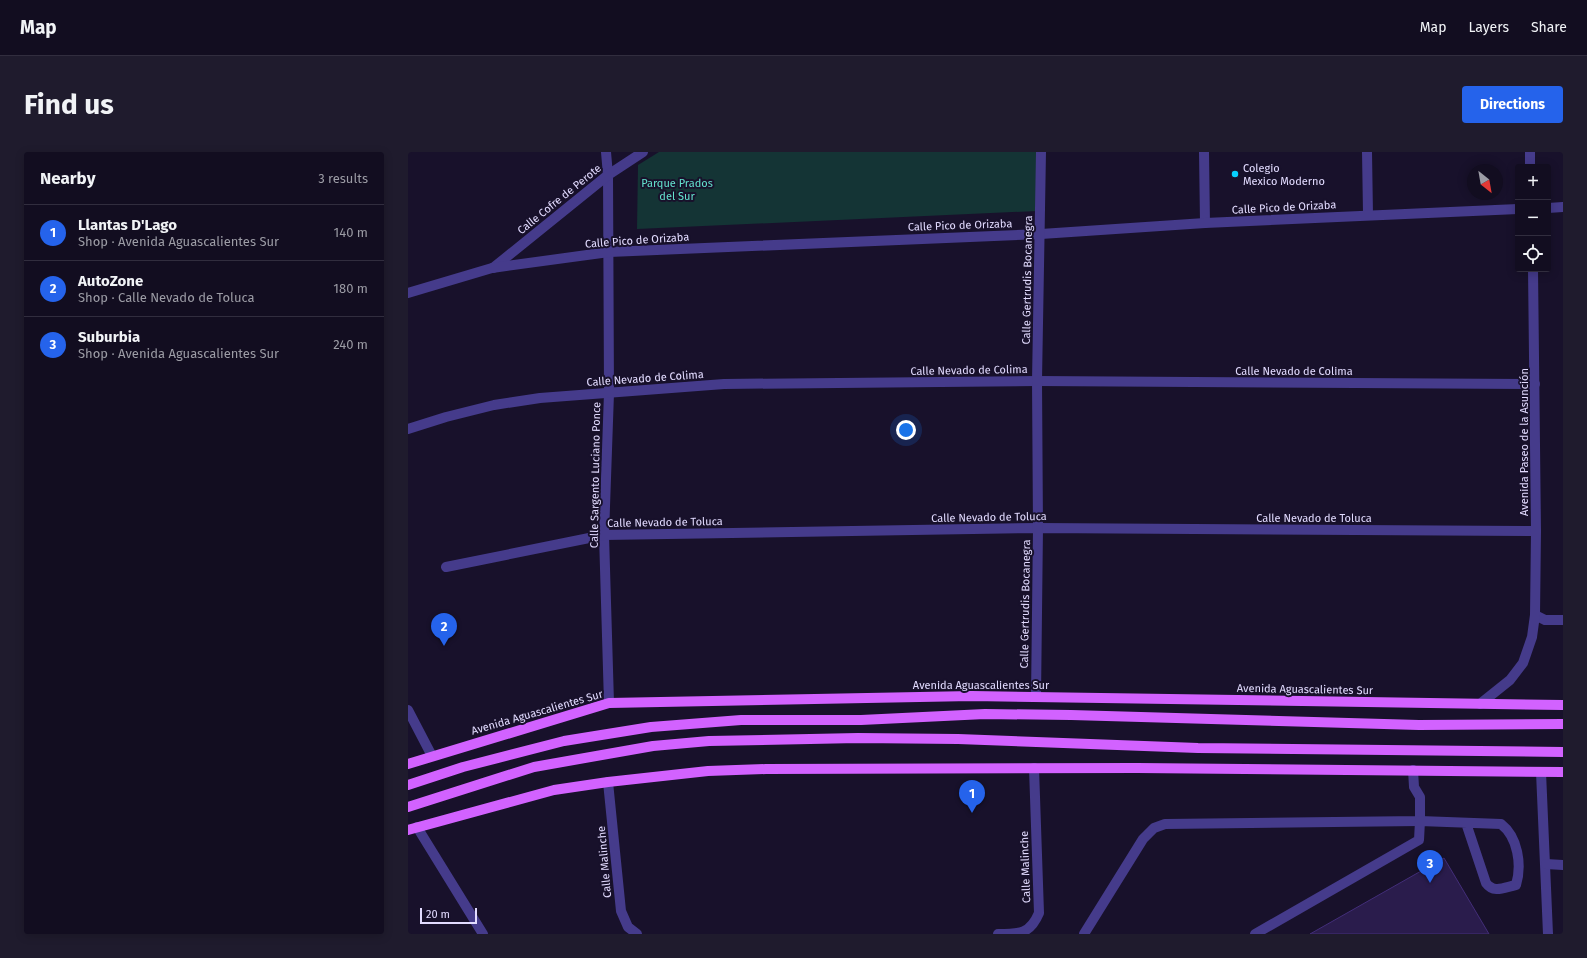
<!DOCTYPE html>
<meta charset="utf-8">
<style>
body{margin:0;font-family:"Fira Sans",sans-serif;background:#1f1b2d;color:#f1f3f6}
.controls{position:absolute;right:12px;top:12px;display:grid;overflow:hidden;border-radius:4px;box-shadow:0 2px 10px #0003}
.controls button{width:36px;height:36px;display:grid;place-items:center;padding:0;border:0;border-bottom:1px solid #312d3e;background:#120d20;color:#f1f3f6;font:20px sans-serif}
.compass{position:absolute;left:1059px;top:12px;width:36px;height:36px;border-radius:50%;background:#120d20;box-shadow:0 2px 10px #0003;rotate:149deg}
.scale{position:absolute;left:12px;bottom:10px;width:57px;box-sizing:border-box;padding-left:4px;border:2px solid #e2dbff;border-top:0;font-size:11px;line-height:14px;white-space:nowrap;color:#e2dbff;-webkit-text-stroke:3px #18112b;paint-order:stroke}
.you{position:absolute;left:498px;top:278px;width:14px;height:14px;margin:-10px;border:3px solid #fff;border-radius:50%;background:#1a73e8;box-shadow:0 0 0 6px #1a73e833}
.badge{display:grid;place-items:center;width:26px;height:26px;border-radius:50%;background:#2563eb;color:#fff;font-size:13px;font-weight:700}
.pin{position:absolute;translate:-50% -33px;filter:drop-shadow(0 1px 2px #0008)}
.pin::after{content:'';position:absolute;top:21px;width:14px;height:12px;background:inherit;clip-path:polygon(0 0,100% 0,50% 100%)}
.list{margin:0;padding:0;list-style:none}
h2{display:flex;justify-content:space-between;align-items:center;height:52px;margin:0;padding:0 16px;font-size:17px}
h2 small{font-size:13px;font-weight:400;color:#9c9ca5}
.list li{display:grid;grid-template-columns:26px 1fr auto;gap:12px;align-items:center;box-sizing:border-box;height:56px;padding:0 16px;border-top:1px solid #312d3e}
.list b{display:block;font-size:15px;white-space:nowrap}
.list p{margin:0;font-size:13px;white-space:nowrap;color:#9c9ca5}
.list em{font-size:13px;font-style:normal;color:#9c9ca5}
.icon{flex:none;width:22px;height:22px;fill:none;stroke:currentColor;stroke-width:2;stroke-linecap:round;stroke-linejoin:round}
.map{position:relative;flex:none;width:1155px;height:782px;overflow:hidden;border-radius:4px}
header{display:flex;align-items:center;gap:24px;box-sizing:border-box;height:56px;padding:0 20px;background:#120d20;border-bottom:1px solid #312d3e}
header strong{font-size:19px}
nav{display:flex;gap:22px;margin-inline-start:auto;font-size:14px}
.intro{display:flex;align-items:center;justify-content:space-between;box-sizing:border-box;height:96px;padding:0 24px}
h1{margin:0;font-size:28px}
.button{padding:10px 18px;border-radius:4px;background:#2563eb;color:#fff;font-size:14px;font-weight:700}
main{display:flex;gap:24px;padding:0 24px}
aside{flex:1;background:#120d20;border-radius:4px;box-shadow:0 2px 10px #0003}
.map>svg:first-child{display:block}
.green{fill:#143435}
.building{fill:#2a1c4c;stroke:#432e79}
.lines{fill:none;stroke-linecap:round;stroke-linejoin:round}
.minor{stroke:#453b8b;stroke-width:10}
.major{stroke:#d262ff;stroke-width:10}
.poi-dot{fill:#07d1ff;stroke:#18112b;stroke-width:1.5}
.labels{text-anchor:middle;stroke-width:4;stroke-linejoin:round;paint-order:stroke}
.poi-label{font-size:11px;fill:#e2dbff;stroke:#18112b;text-anchor:start}
.park-label{font-size:11px;fill:#64e2ce;stroke:#18112b}
.street-label{font-size:11px;fill:#e2dbff;stroke:#18112b}
</style>
<header>
<strong>Map</strong>
<nav><a>Map</a><a>Layers</a><a>Share</a></nav>
</header>
<div class="intro"><h1>Find us</h1><a class="button">Directions</a></div>
<main>
<aside>
<h2>Nearby<small>3 results</small></h2>
<ul class="list">
<li><span class="badge">1</span><div><b>Llantas D'Lago</b><p>Shop · Avenida Aguascalientes Sur</p></div><em>140 m</em></li>
<li><span class="badge">2</span><div><b>AutoZone</b><p>Shop · Calle Nevado de Toluca</p></div><em>180 m</em></li>
<li><span class="badge">3</span><div><b>Suburbia</b><p>Shop · Avenida Aguascalientes Sur</p></div><em>240 m</em></li>
</ul>
</aside>
<div class="map">
<svg width="1155" height="782" viewBox="0 0 1155 782">
<rect width="100%" height="100%" fill="#18112b"/>
<path class="green" d="M 251,0 L 629,0 L 629,59 L 229,77 L 230,13 Z"/>
<path class="building" d="M 1036,706 L 1081,782 L 902,782 Z"/>
<g class="lines">
<g class="minor">
<path d="M 198,0 L 200,23 L 201,241 L 196,383 L 201,551"/>
<path d="M 796,0 L 797,71"/>
<path d="M 959,0 L 960,62"/>
<path d="M 1122,0 L 1122,15"/>
<path d="M 1140,56 L 1155,55"/>
<path d="M 85,116 L 200,23 L 235,0"/>
<path d="M 0,141 L 84,116 L 201,100 L 633,82 L 797,71 L 1110,57"/>
<path d="M 0,277 L 38,265 L 86,253 L 132,246 L 316,232 L 629,229 L 1127,232"/>
<path d="M 38,415 L 196,383 L 630,376 L 1128,379"/>
<path d="M 1127,463 L 1137,468 L 1155,468"/>
<path d="M 628,545 L 630,376 L 629,229 L 633,0"/>
<path d="M 1072,552 L 1102,528 L 1115,511 L 1124,485 L 1127,463 L 1128,379 L 1125,117"/>
<path d="M 0,558 L 24,604"/>
<path d="M 1133,620 L 1140,782"/>
<path d="M 200,630 L 213,759 L 220,775 L 229,782"/>
<path d="M 9,675 L 75,782"/>
<path d="M 1138,712 L 1155,713"/>
<path d="M 590,782 C 612,782 622,782 631,761 L 626,616"/>
<path d="M 676,782 L 735,687 L 746,676 L 757,672 L 1012,669 L 1012,645 L 1006,635 L 1005,618"/>
<path d="M 847,782 L 1011,688 L 1012,669 L 1093,672 C 1110,685 1114,713 1108,733 C 1097,735 1086,742 1078,731 L 1058,671"/>
</g>
<g class="major">
<path d="M 0,612 L 201,551 L 564,544 L 1155,553"/>
<path d="M 0,633 L 55,615 L 156,589 L 243,575 L 333,568 L 453,568 L 577,562 L 663,563 L 1011,573 L 1155,572"/>
<path d="M 0,655 L 126,615 L 245,594 L 301,589 L 450,586 L 550,587 L 790,596 L 1155,600"/>
<path d="M 0,678 L 146,638 L 200,630 L 300,619 L 358,617 L 729,616 L 1155,620"/>
</g>
</g>
<circle class="poi-dot" cx="827" cy="22" r="4"/>
<g class="labels">
<g class="poi-label">
<text x="835" y="20">Colegio<tspan x="835" dy="13">Mexico Moderno</tspan></text>
</g>
<g class="park-label">
<text x="269" y="35">Parque Prados<tspan x="269" dy="13">del Sur</tspan></text>
</g>
<g class="street-label">
<text transform="translate(151 47) rotate(-39)" y="4">Calle Cofre de Perote</text>
<text transform="translate(876 55) rotate(-3)" y="4">Calle Pico de Orizaba</text>
<text transform="translate(552 73) rotate(-2)" y="4">Calle Pico de Orizaba</text>
<text transform="translate(229 88) rotate(-4)" y="4">Calle Pico de Orizaba</text>
<text transform="translate(619 128) rotate(-89)" y="4">Calle Gertrudis Bocanegra</text>
<text transform="translate(561 218) rotate(-1)" y="4">Calle Nevado de Colima</text>
<text x="886" y="223">Calle Nevado de Colima</text>
<text transform="translate(237 226) rotate(-4)" y="4">Calle Nevado de Colima</text>
<text transform="translate(1116 290) rotate(-90)" y="4">Avenida Paseo de la Asunción</text>
<text transform="translate(187 323) rotate(-89)" y="4">Calle Sargento Luciano Ponce</text>
<text transform="translate(581 365) rotate(-1)" y="4">Calle Nevado de Toluca</text>
<text x="906" y="370">Calle Nevado de Toluca</text>
<text transform="translate(257 370) rotate(-1)" y="4">Calle Nevado de Toluca</text>
<text transform="translate(617 452) rotate(-89)" y="4">Calle Gertrudis Bocanegra</text>
<text x="573" y="537">Avenida Aguascalientes Sur</text>
<text transform="translate(897 537) rotate(1)" y="4">Avenida Aguascalientes Sur</text>
<text transform="translate(129 560) rotate(-16)" y="4">Avenida Aguascalientes Sur</text>
<text transform="translate(196 710) rotate(-95)" y="4">Calle Malinche</text>
<text transform="translate(617 715) rotate(-92)" y="4">Calle Malinche</text>
</g>
</g>
</svg>
<div class="controls">
<button>+</button>
<button>−</button>
<button><svg class="icon" aria-label="locate" viewBox="0 0 24 24"><circle cx="12" cy="12" r="6"/><path d="M12 2v4M12 18v4M2 12h4M18 12h4"/></svg></button>
</div>
<svg class="compass" viewBox="-18 -18 36 36"><path d="M0-13l5 13h-10z" fill="#e53935"/><path d="M0 13l5-13h-10z" fill="#9c9ca5"/></svg>
<div class="scale">20 m</div>
<div class="you"></div>
<div class="pin badge" style="left:564px;top:661px">1</div>
<div class="pin badge" style="left:36px;top:494px">2</div>
<div class="pin badge" style="left:1022px;top:731px">3</div>
</div>
</main>
